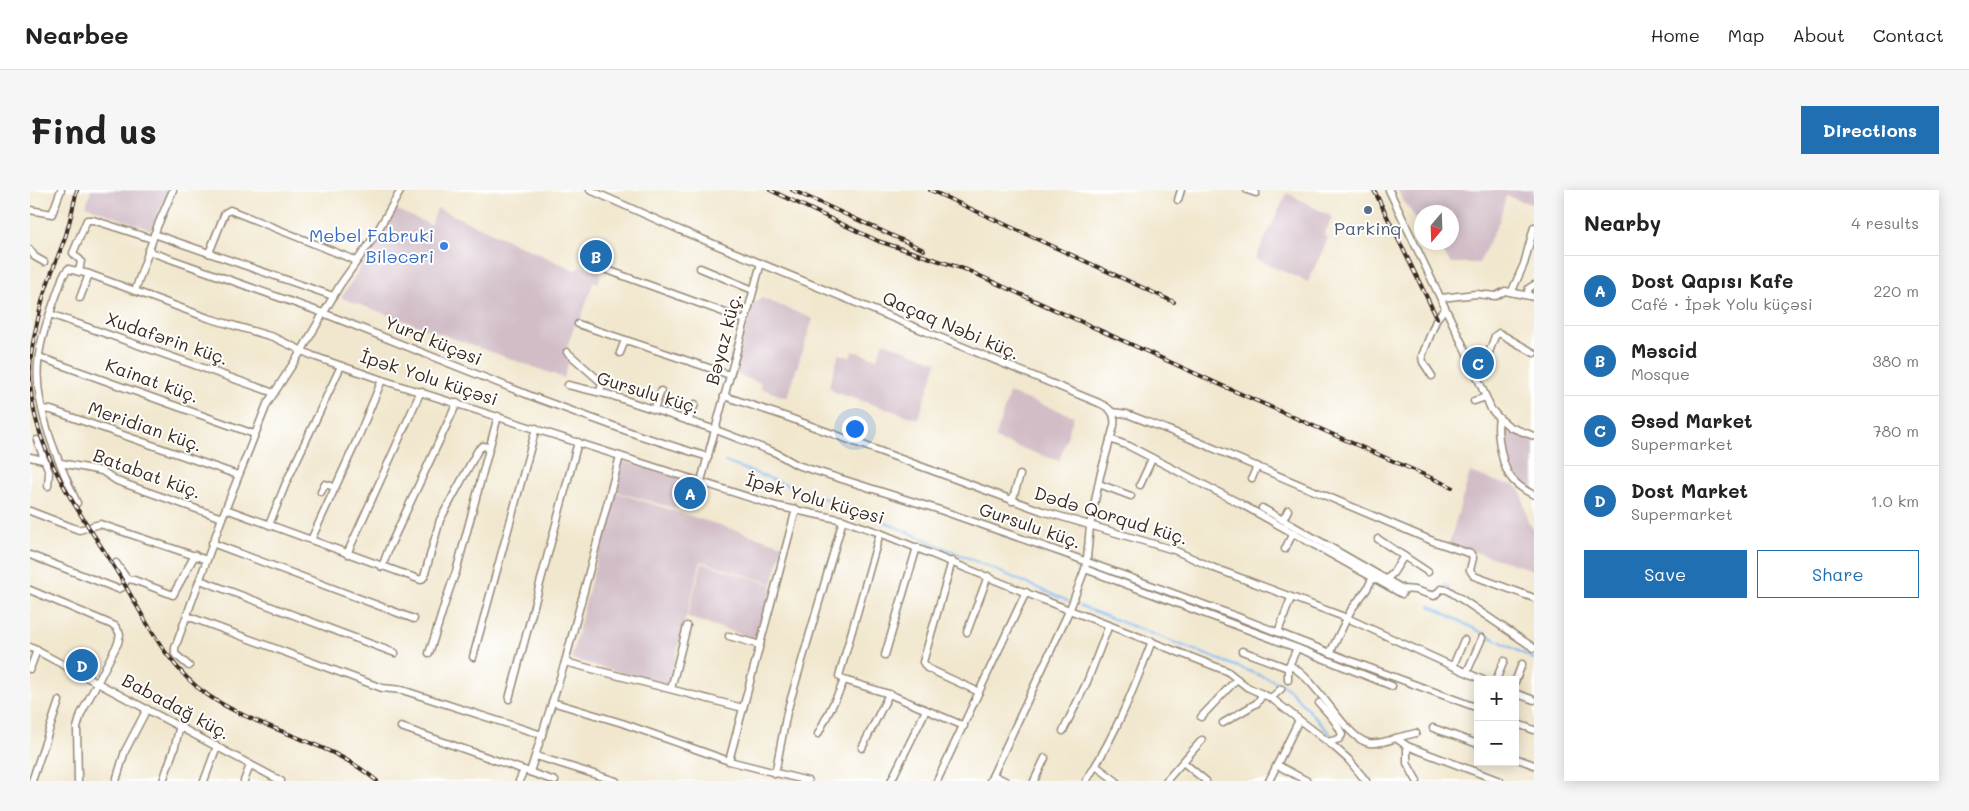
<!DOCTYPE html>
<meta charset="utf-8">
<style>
body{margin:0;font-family:Mali,sans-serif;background:#f6f6f6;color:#222}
.controls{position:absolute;right:15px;bottom:15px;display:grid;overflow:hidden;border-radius:0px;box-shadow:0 2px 12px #0003}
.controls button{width:45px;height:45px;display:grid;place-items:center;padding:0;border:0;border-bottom:1px solid #e0e0e0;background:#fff;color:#222;font:25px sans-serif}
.compass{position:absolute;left:1384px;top:15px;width:45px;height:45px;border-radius:50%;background:#fff;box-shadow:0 2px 12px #0003;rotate:199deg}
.you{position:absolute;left:824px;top:238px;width:18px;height:18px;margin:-12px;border:4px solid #fff;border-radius:50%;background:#1a73e8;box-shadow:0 0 0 8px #1a73e833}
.badge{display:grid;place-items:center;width:32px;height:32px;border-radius:50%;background:#1f6fb2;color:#fff;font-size:16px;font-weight:700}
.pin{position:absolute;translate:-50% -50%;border:2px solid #fff;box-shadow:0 1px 5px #0006}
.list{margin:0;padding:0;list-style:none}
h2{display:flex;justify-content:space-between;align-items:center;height:65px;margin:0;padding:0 20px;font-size:21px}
h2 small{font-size:16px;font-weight:400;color:#767676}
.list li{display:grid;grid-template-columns:32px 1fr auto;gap:15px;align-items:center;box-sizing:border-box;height:70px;padding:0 20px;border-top:1px solid #e0e0e0}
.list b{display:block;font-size:19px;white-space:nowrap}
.list p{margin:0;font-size:16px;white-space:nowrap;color:#767676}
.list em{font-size:16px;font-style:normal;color:#767676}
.actions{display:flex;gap:10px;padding:15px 20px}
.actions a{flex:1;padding:11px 0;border:1px solid #1f6fb2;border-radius:0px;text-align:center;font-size:18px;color:#1f6fb2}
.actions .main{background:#1f6fb2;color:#fff}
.map{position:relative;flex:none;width:1504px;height:591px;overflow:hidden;border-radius:0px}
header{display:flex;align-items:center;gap:30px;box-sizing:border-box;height:70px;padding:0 25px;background:#fff;border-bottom:1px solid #e0e0e0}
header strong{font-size:24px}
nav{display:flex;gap:28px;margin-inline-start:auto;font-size:18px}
.intro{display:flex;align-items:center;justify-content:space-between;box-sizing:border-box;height:120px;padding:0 30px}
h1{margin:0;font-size:35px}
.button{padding:12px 22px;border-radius:0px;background:#1f6fb2;color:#fff;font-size:18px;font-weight:700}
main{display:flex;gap:30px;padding:0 30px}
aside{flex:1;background:#fff;border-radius:0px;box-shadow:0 2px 12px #0003}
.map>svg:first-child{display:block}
.industrial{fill:#d2bdc7}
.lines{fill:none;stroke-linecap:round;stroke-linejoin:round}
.stream{stroke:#80baf1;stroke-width:2}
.street-casing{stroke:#968876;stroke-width:9}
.street{stroke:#fff;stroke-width:6}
.rail-casing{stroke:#3b2a1e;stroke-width:4}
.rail{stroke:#fff;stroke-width:2;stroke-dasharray:5.5;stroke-linecap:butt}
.service-dot{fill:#5c6f8a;stroke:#fff;stroke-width:2}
.shop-dot{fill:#3f7fe0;stroke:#fff;stroke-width:2}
.labels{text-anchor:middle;stroke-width:4;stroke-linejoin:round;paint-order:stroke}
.service-label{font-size:18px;fill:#4e5e75;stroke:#fff}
.shop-label{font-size:18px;fill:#366cbe;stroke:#fff;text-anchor:end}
.street-label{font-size:18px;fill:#3b2a1e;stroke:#fff}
</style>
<header>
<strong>Nearbee</strong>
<nav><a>Home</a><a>Map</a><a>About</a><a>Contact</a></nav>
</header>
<div class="intro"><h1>Find us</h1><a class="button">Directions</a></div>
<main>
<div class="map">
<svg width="1504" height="591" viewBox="0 0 1504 591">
<rect width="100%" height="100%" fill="#fff"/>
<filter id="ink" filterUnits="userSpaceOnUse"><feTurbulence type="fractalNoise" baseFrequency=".02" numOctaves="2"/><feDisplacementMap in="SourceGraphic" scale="10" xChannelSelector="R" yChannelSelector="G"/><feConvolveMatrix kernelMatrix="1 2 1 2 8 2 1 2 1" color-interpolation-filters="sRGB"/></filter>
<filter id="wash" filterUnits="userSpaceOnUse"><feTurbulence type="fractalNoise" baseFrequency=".0096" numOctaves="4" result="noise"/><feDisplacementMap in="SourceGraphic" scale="20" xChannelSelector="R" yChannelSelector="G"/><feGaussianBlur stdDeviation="1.12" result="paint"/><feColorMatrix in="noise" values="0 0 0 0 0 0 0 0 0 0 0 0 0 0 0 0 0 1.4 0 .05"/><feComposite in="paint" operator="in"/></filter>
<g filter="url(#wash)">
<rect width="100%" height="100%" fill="#f1e7ce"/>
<g class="industrial">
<path d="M 61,0 L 139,0 L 121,40 L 56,16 Z"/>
<path d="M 1368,0 L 1504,0 L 1504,15 L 1476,6 L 1469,31 L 1449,73 L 1421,73 L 1405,53 L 1422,52 L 1422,22 L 1392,22 L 1391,35 L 1372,9 Z"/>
<path d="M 1257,3 L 1302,27 L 1294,46 L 1298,48 L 1278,92 L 1225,69 Z"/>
<path d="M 407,18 L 547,81 L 550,75 L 571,83 L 568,93 L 563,92 L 550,132 L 546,132 L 534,165 L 540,167 L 534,188 L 311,108 L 355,39 L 365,19 L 401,35 Z"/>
<path d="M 732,108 L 783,129 L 757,208 L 730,198 L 731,193 L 703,184 L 723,114 Z"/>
<path d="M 853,152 L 907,172 L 888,229 L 804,202 L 799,196 L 809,164 L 820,167 L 823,161 L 847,169 Z"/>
<path d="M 979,203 L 1044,226 L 1029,271 L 965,249 Z"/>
<path d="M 1478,241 L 1504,250 L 1504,302 L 1485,288 L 1481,283 L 1471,244 Z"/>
<path d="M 592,271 L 656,289 L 647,319 L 584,301 Z"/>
<path d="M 1440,282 L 1474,294 L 1484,294 L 1491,301 L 1498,332 L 1504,340 L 1504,380 L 1419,354 Z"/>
<path d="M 584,302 L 753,355 L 742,394 L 671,371 L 638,495 L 541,469 Z"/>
<path d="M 672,373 L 742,395 L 728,450 L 657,427 Z"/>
</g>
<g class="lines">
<g class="stream">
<path d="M 695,272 L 829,321 L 1038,411"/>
<path d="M 971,345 L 1050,374"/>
<path d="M 1061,377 L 1268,454 L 1365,492"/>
<path d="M 1414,394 L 1419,398"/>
<path d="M 1050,416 L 1250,493 L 1261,501 L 1304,548"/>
<path d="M 1400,416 L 1504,469"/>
<path d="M 1311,555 L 1341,591"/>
</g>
</g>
</g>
<g filter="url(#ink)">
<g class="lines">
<defs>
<g id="street">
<path d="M 560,0 L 650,40 L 1069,213 C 1080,218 1086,223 1084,236 L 1070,286 L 1060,336 L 1057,368 L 1055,379 L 1040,419 L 960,591"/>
<path d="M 1217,0 L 1226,3"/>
<path d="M 1359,0 L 1440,170 L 1461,219 L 1469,228 L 1480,237 L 1504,246"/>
<path d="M 1148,10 L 1151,0"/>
<path d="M 0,20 L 22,24 L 31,0"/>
<path d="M 124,44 L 303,106"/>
<path d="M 0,60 L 5,67 L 14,72"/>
<path d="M 118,61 L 293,123 L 501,206 L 608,245 L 678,267"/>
<path d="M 179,63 L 195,23 L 200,20 L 327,71"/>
<path d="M 558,73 L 715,130"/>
<path d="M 670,78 L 723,100"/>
<path d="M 49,82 L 51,71 L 43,63 L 57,30 L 63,30 L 122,49"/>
<path d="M 105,101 L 127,37 L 143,0"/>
<path d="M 1482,101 L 1494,74 L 1504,37"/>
<path d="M 1497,105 L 1499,98 L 1504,95"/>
<path d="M 50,108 L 59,84"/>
<path d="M 1411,108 L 1446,104 L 1466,106 L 1475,101 L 1504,107"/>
<path d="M 20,124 L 244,203"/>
<path d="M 548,134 L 700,185"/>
<path d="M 537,162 L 572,193 L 570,202"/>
<path d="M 590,163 L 595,150"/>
<path d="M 9,167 L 224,244"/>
<path d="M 1440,170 L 1458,165 L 1465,146 L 1469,143 L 1504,163"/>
<path d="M 1402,186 L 1393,172 L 1392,166 L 1407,128 L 1415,119"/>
<path d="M 538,195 L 580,205 L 686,240 L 746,263 L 767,275 L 910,320 L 1033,363 L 1208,427 L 1329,474 L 1448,518"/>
<path d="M 694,206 L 757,227 L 1012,321 L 1144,360 L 1184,378 L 1317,428 L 1453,490"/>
<path d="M 1444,211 L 1456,207"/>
<path d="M 12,219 L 21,220 L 208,285"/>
<path d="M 624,219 L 631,201"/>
<path d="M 1082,222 L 1097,224 L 1159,248 L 1405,352 L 1441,364 L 1443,368 L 1440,380 L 1444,386 L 1504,408"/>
<path d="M 1469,228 C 1466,242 1472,278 1482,289 C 1488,296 1496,301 1504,305"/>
<path d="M 658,231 L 665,214"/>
<path d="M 1080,249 L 1099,256 L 1211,314 L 1372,404"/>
<path d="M 7,250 L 19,282 L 18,296"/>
<path d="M 0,267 L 13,270"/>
<path d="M 31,273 L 72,281 L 87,291 L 192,328"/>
<path d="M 1222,288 L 1227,276"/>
<path d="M 671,291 L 731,73"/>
<path d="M 1069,294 L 1101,306"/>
<path d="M 1110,295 L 1122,269"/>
<path d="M 291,302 L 295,294 L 304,297"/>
<path d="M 982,311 L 990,285"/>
<path d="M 47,313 C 29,273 4,219 8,174 C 10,144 24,114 33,86 L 38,79 L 59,84 L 178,128 L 243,147 L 283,166 L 352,190 L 746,316 L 813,330 L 850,343 L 1016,411 L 1197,481 L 1217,497 L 1241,508 L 1302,555 L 1318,569 L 1336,591"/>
<path d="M 1232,318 L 1373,399 L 1385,400 L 1404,406 L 1411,399 L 1418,400 L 1504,458"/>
<path d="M 196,319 L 391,390 L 394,387 L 410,330 L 448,260 L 453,256 L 458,257"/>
<path d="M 0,321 L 49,340 L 70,334 L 177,370"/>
<path d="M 1253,330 L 1258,320"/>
<path d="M 239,335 L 256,293 L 311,176"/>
<path d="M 850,343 L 809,486 L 814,490 L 859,504 L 934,536"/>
<path d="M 1348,349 L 1398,382"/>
<path d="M 281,350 L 327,250 L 352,190"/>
<path d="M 182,353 L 384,429"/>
<path d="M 1255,359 L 1263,343"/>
<path d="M 317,364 L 391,201"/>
<path d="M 0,365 L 88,399 L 93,397 L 97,389"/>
<path d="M 922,371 L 893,472 L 897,478 L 949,502"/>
<path d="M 86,373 L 97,389"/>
<path d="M 352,377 L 359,358 L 427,213"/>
<path d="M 1055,379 L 1267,458 L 1362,496"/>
<path d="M 97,389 L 104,390 L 143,405 L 165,365"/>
<path d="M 170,390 L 365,463"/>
<path d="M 1355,391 L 1363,383 L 1374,366"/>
<path d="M 0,400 L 85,436 L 90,444 L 88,453 L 51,524 L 47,538 L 48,591"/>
<path d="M 157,426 L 352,498 L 372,500 L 512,545"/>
<path d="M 937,442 L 958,386"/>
<path d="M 1248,442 L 1261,408"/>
<path d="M 699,446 L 730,455"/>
<path d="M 0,457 L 251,591"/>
<path d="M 1212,461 L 1258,478"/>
<path d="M 399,463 C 409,436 415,408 426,382 L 468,226"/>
<path d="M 1300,463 L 1321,420 L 1337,399 L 1342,389"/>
<path d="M 855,465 L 887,357"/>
<path d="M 443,467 L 506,238"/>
<path d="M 535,472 L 713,518"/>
<path d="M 1259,475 C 1289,490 1314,548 1339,553 C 1348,554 1358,551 1366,548 L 1377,556 L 1470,591"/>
<path d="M 159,476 L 145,464 L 145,458 L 192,328 L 237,214 L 272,160 L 310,95 L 344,47 L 371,0"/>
<path d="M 1423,476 L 1434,450"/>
<path d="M 0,479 L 7,460"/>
<path d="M 1437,482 L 1452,448"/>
<path d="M 1258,490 L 1258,478 L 1267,458"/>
<path d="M 1466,490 L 1474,471"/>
<path d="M 1485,492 L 1492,474"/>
<path d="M 641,499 L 657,436"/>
<path d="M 1485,503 L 1504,510"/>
<path d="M 1241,508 L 1251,499"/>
<path d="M 479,509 L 548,252"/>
<path d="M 522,512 L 592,533 L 699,571 L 778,591"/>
<path d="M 1289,513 C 1298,523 1308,533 1312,545 L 1309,549 L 1298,552"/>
<path d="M 1171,527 L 1207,489"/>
<path d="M 1193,533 L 1227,513 L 1233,504"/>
<path d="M 1485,533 L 1504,540"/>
<path d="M 371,537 L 525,591"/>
<path d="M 1403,538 L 1448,554"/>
<path d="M 1033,541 L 1057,492 L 1079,435"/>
<path d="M 788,544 L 809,502 L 814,490"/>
<path d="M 1366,548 L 1386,543"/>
<path d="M 1377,556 L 1377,573 L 1387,591"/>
<path d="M 832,558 L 859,504"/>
<path d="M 506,566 L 586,591"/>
<path d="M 1485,568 L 1504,575"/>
<path d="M 699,571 L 766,319"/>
<path d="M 1153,572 L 1176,591"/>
<path d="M 1247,575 L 1277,591"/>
<path d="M 1066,576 L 1086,591"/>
<path d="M 500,582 L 535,472 L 590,266"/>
<path d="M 745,584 L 757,522 L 813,330"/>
<path d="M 963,585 L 975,591"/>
<path d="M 2,591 L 29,511"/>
<path d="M 86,591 L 95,561 L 117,519"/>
<path d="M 133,591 L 145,556 L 150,535"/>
<path d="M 174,591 L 187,556"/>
<path d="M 214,591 L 220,575"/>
<path d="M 489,591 L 494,580"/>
<path d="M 861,591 L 896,520"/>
<path d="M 907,591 L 996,402"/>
<path d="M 1004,591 L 1015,568"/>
<path d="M 1056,591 C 1085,546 1103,501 1122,451"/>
<path d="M 1136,591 L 1172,550"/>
<path d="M 1239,591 L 1269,530"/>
</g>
</defs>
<use href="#street" class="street-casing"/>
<use href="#street" class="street"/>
<defs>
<g id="rail">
<path d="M 47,0 C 43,16 40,32 35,48 C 27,70 16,93 11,116 C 6,137 0,161 0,183 C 0,261 51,322 89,385 C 115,428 136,477 179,506 C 231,541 299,550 347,591"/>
<path d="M 740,0 L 848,51 L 937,80 L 1193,196 L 1422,297"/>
<path d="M 762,0 L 894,60"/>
<path d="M 900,0 L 1144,112"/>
<path d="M 1344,0 L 1407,128"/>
</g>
</defs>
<use href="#rail" class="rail-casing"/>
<use href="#rail" class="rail"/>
</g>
</g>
<circle class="service-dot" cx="1338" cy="20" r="5"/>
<circle class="shop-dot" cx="414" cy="56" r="5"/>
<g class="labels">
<g class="service-label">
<text x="1338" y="45">Parkinq</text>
</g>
<g class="shop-label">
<text x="404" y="52">Mebel Fabruki<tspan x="404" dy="21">Biləcəri</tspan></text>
</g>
<g class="street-label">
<text transform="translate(921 136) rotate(23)" y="6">Qaçaq Nəbi küç.</text>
<text transform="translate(137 149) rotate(19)" y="6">Xudafərin küç.</text>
<text transform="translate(694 149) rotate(-75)" y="6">Bəyaz küç.</text>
<text transform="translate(403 151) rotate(22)" y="6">Yurd küçəsi</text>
<text transform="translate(399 188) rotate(18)" y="6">İpək Yolu küçəsi</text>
<text transform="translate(122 191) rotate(20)" y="6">Kainat küç.</text>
<text transform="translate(618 203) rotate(17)" y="6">Gursulu küç.</text>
<text transform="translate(115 237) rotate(19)" y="6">Meridian küç.</text>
<text transform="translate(117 284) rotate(20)" y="6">Batabat küç.</text>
<text transform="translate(785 309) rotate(16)" y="6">İpək Yolu küçəsi</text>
<text transform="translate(1081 326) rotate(17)" y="6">Dədə Qorqud küç.</text>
<text transform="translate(1000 336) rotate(19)" y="6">Gursulu küç.</text>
<text transform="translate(146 517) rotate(28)" y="6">Babadağ küç.</text>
</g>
</g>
</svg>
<div class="controls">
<button>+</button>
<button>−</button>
</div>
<svg class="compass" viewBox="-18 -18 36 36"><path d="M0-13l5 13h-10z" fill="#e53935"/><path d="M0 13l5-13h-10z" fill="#767676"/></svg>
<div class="you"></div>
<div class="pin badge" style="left:660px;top:303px">A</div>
<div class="pin badge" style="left:566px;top:66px">B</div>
<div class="pin badge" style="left:1448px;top:173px">C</div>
<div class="pin badge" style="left:52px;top:475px">D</div>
</div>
<aside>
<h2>Nearby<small>4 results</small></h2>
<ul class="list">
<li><span class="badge">A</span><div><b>Dost Qapısı Kafe</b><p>Café · İpək Yolu küçəsi</p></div><em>220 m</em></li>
<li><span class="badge">B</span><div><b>Məscid</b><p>Mosque</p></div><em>380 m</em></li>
<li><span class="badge">C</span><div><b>Əsəd Market</b><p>Supermarket</p></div><em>780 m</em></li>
<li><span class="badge">D</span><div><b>Dost Market</b><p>Supermarket</p></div><em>1.0 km</em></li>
</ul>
<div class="actions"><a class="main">Save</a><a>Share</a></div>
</aside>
</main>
